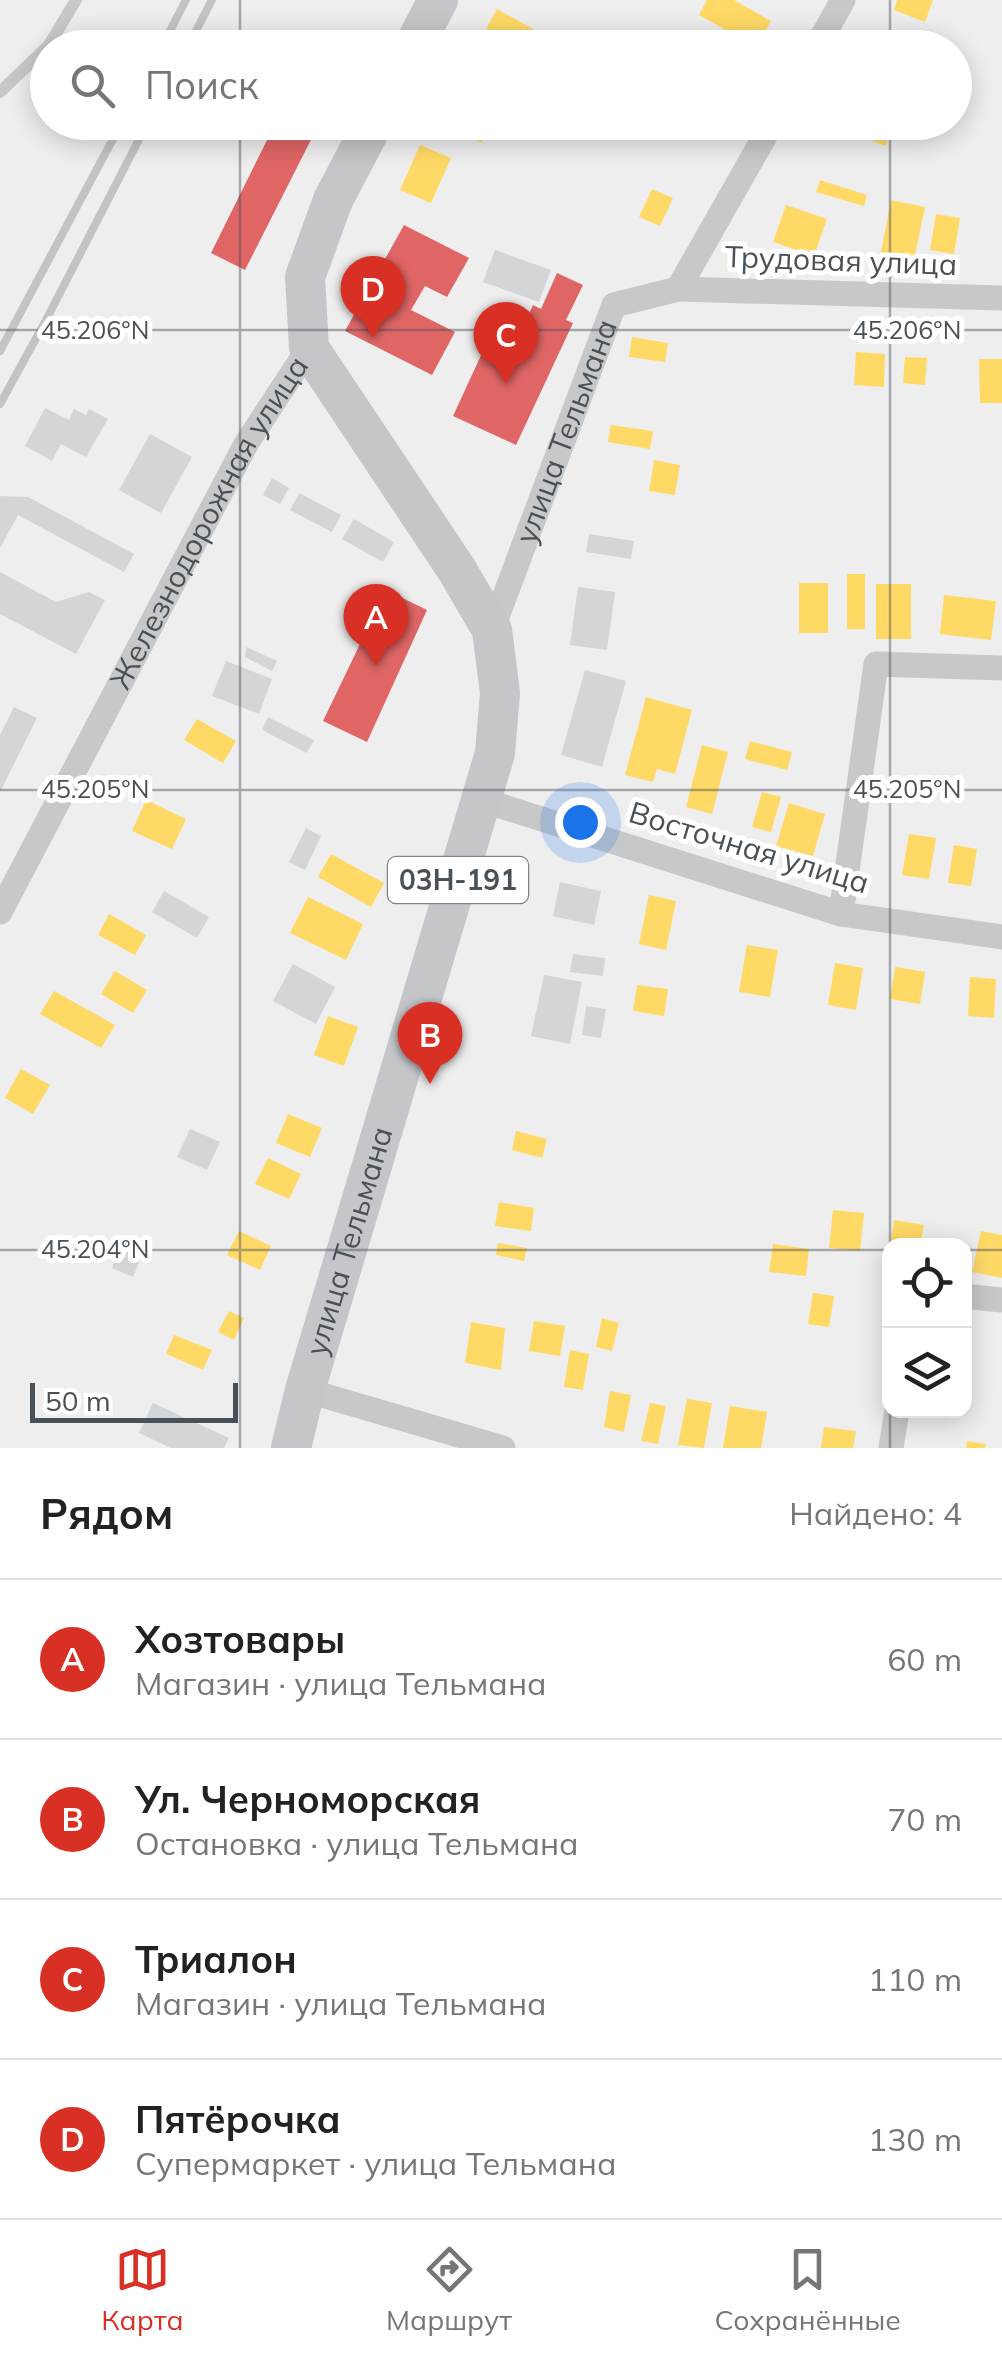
<!DOCTYPE html>
<html lang="ru">
<meta charset="utf-8">
<style>
body{margin:0;font-family:Mulish,sans-serif;background:#f6f6f6;color:#222}
.controls{position:absolute;right:30px;bottom:30px;display:grid;overflow:hidden;border-radius:20px;box-shadow:0 5px 25px #0003}
.controls button{width:90px;height:90px;display:grid;place-items:center;padding:0;border:0;border-bottom:2px solid #e0e0e0;background:#fff;color:#222;font:50px sans-serif}
.scale{position:absolute;left:30px;bottom:25px;width:208px;box-sizing:border-box;padding-left:10px;border:5px solid #485058;border-top:0;font-size:28px;line-height:35px;white-space:nowrap;color:#485058;-webkit-text-stroke:8px #fff;paint-order:stroke}
.you{position:absolute;left:580px;top:822px;width:35px;height:35px;margin:-25px;border:8px solid #fff;border-radius:50%;background:#1a73e8;box-shadow:0 0 0 15px #1a73e833}
.badge{display:grid;place-items:center;width:65px;height:65px;border-radius:50%;background:#d93025;color:#fff;font-size:32px;font-weight:700}
.pin{position:absolute;translate:-50% -82px;filter:drop-shadow(0 2px 5px #0008)}
.pin::after{content:'';position:absolute;top:52px;width:35px;height:30px;background:inherit;clip-path:polygon(0 0,100% 0,50% 100%)}
.list{margin:0;padding:0;list-style:none}
h2{display:flex;justify-content:space-between;align-items:center;height:130px;margin:0;padding:0 40px;font-size:42px}
h2 small{font-size:32px;font-weight:400;color:#767676}
.list li{display:grid;grid-template-columns:65px 1fr auto;gap:30px;align-items:center;box-sizing:border-box;height:160px;padding:0 40px;border-top:2px solid #e0e0e0}
.list b{display:block;font-size:38px;white-space:nowrap}
.list p{margin:0;font-size:32px;white-space:nowrap;color:#767676}
.list em{font-size:32px;font-style:normal;color:#767676}
.icon{flex:none;width:55px;height:55px;fill:none;stroke:currentColor;stroke-width:2;stroke-linecap:round;stroke-linejoin:round}
.map{position:relative;flex:none;width:1002px;height:1448px;overflow:hidden}
.search{position:absolute;background:#fff;box-shadow:0 5px 25px #0003;left:30px;right:30px;top:30px;height:110px;display:flex;align-items:center;gap:25px;box-sizing:border-box;padding:0 35px;border-radius:55px;color:#767676;font-size:38px}
.sheet{height:770px;background:#fff}
nav{display:flex;justify-content:space-around;align-items:center;box-sizing:border-box;height:140px;border-top:2px solid #e0e0e0;background:#fff;font-size:28px;color:#767676}
nav a{display:grid;justify-items:center;gap:5px}
nav .on{color:#d93025}
.map>svg:first-child{display:block}
.homes{fill:#ffd966}
.shops{fill:#e06666}
.building{fill:#d4d5d7}
.lines{fill:none;stroke-linecap:round;stroke-linejoin:round}
.lane{stroke:#c6c8c9;stroke-width:12}
.street{stroke:#c6c8c9;stroke-width:25}
.primary{stroke:#c4c6c9;stroke-width:40}
.rail{stroke:#c2c3c4;stroke-width:8}
.ticks{fill:none;stroke:#485058;stroke-width:2.5;stroke-opacity:0.45}
.labels{text-anchor:middle;stroke-width:10;stroke-linejoin:round;paint-order:stroke}
.shield{fill:#fff;stroke:#7f848a;stroke-width:2.5}
.shield-label{font-size:28px;font-weight:bold;fill:#485058}
.street-label{font-size:30px;fill:#485058;stroke:#fff}
.ticks-label{font-size:25px;text-anchor:middle;fill:#485058;stroke:#fff;stroke-width:10;stroke-linejoin:round;paint-order:stroke}
</style>
<div class="map">
<svg width="1002" height="1448" viewBox="0 0 1002 1448">
<rect width="100%" height="100%" fill="#eee"/>
<g class="homes">
<path d="M 707,0 L 734,0 L 771,21 L 756,47 L 699,15 Z"/>
<path d="M 897,0 L 933,0 L 925,22 L 894,10 Z"/>
<path d="M 497,9 L 533,29 L 523,48 L 486,29 Z"/>
<path d="M 885,30 L 929,47 L 929,48 L 878,48 Z"/>
<path d="M 445,122 L 493,122 L 481,143 Z"/>
<path d="M 841,122 L 895,122 L 885,146 L 839,127 Z"/>
<path d="M 420,145 L 451,158 L 431,203 L 400,190 Z"/>
<path d="M 820,180 L 867,195 L 864,206 L 816,192 Z"/>
<path d="M 652,189 L 673,198 L 660,226 L 639,217 Z"/>
<path d="M 891,200 L 925,207 L 914,259 L 881,252 Z"/>
<path d="M 786,205 L 827,219 L 814,256 L 773,242 Z"/>
<path d="M 936,214 L 960,218 L 954,254 L 930,250 Z"/>
<path d="M 632,337 L 668,343 L 665,362 L 629,357 Z"/>
<path d="M 856,352 L 885,354 L 884,387 L 854,385 Z"/>
<path d="M 905,357 L 927,358 L 925,385 L 903,383 Z"/>
<path d="M 979,359 L 1002,359 L 1002,403 L 980,403 Z"/>
<path d="M 611,425 L 653,431 L 650,449 L 608,442 Z"/>
<path d="M 654,460 L 680,465 L 675,495 L 649,491 Z"/>
<rect x="847" y="574" width="18" height="55"/>
<rect x="799" y="583" width="29" height="50"/>
<rect x="876" y="584" width="35" height="55"/>
<path d="M 944,595 L 996,601 L 991,640 L 940,634 Z"/>
<path d="M 646,697 L 692,710 L 675,774 L 657,769 L 653,782 L 625,775 Z"/>
<path d="M 197,719 L 236,741 L 223,763 L 184,740 Z"/>
<path d="M 750,741 L 792,752 L 787,770 L 745,759 Z"/>
<path d="M 702,745 L 728,752 L 712,814 L 686,807 Z"/>
<path d="M 762,792 L 781,797 L 771,832 L 752,827 Z"/>
<path d="M 146,800 L 186,819 L 172,849 L 132,831 Z"/>
<path d="M 789,803 L 825,814 L 813,856 L 776,846 Z"/>
<path d="M 909,834 L 936,838 L 929,879 L 902,875 Z"/>
<path d="M 954,845 L 977,849 L 971,886 L 948,883 Z"/>
<path d="M 331,854 L 384,883 L 371,907 L 318,877 Z"/>
<path d="M 649,895 L 676,901 L 666,950 L 639,944 Z"/>
<path d="M 308,897 L 363,924 L 346,960 L 290,933 Z"/>
<path d="M 109,914 L 146,935 L 135,955 L 98,935 Z"/>
<path d="M 747,945 L 778,950 L 770,997 L 739,992 Z"/>
<path d="M 835,963 L 863,968 L 856,1010 L 828,1005 Z"/>
<path d="M 895,967 L 925,972 L 920,1004 L 890,999 Z"/>
<path d="M 115,971 L 147,990 L 133,1013 L 101,994 Z"/>
<path d="M 970,977 L 996,979 L 994,1018 L 968,1016 Z"/>
<path d="M 637,985 L 668,989 L 664,1016 L 633,1011 Z"/>
<path d="M 54,991 L 115,1025 L 101,1048 L 40,1014 Z"/>
<path d="M 328,1016 L 358,1027 L 344,1066 L 314,1055 Z"/>
<path d="M 21,1069 L 50,1085 L 33,1114 L 5,1098 Z"/>
<path d="M 288,1114 L 322,1128 L 310,1157 L 276,1143 Z"/>
<path d="M 516,1131 L 547,1139 L 542,1158 L 512,1150 Z"/>
<path d="M 268,1158 L 301,1174 L 289,1199 L 255,1184 Z"/>
<path d="M 499,1202 L 534,1208 L 531,1231 L 495,1226 Z"/>
<path d="M 833,1210 L 864,1213 L 860,1251 L 829,1248 Z"/>
<path d="M 894,1220 L 924,1225 L 920,1246 L 890,1246 Z"/>
<path d="M 239,1231 L 271,1246 L 260,1270 L 227,1255 Z"/>
<path d="M 981,1231 L 1002,1235 L 1002,1278 L 972,1272 Z"/>
<path d="M 498,1243 L 527,1248 L 524,1261 L 496,1255 Z"/>
<path d="M 773,1244 L 809,1249 L 806,1276 L 769,1272 Z"/>
<path d="M 813,1293 L 834,1296 L 829,1327 L 808,1324 Z"/>
<path d="M 229,1311 L 244,1318 L 234,1340 L 218,1332 Z"/>
<path d="M 602,1318 L 619,1323 L 612,1351 L 596,1347 Z"/>
<path d="M 534,1321 L 565,1326 L 560,1356 L 529,1351 Z"/>
<path d="M 471,1322 L 505,1328 L 501,1370 L 465,1363 Z"/>
<path d="M 174,1335 L 212,1350 L 203,1370 L 166,1354 Z"/>
<path d="M 570,1350 L 589,1354 L 583,1390 L 564,1387 Z"/>
<path d="M 610,1391 L 631,1395 L 624,1432 L 604,1427 Z"/>
<path d="M 687,1399 L 712,1403 L 704,1448 L 678,1445 Z"/>
<path d="M 650,1403 L 666,1406 L 658,1444 L 641,1441 Z"/>
<path d="M 730,1406 L 767,1412 L 761,1448 L 723,1448 Z"/>
<path d="M 824,1427 L 856,1431 L 853,1448 L 821,1448 Z"/>
<path d="M 967,1441 L 986,1444 L 985,1448 L 966,1448 Z"/>
</g>
<g class="shops">
<path d="M 276,122 L 320,122 L 245,270 L 211,253 Z"/>
<path d="M 404,225 L 469,258 L 447,297 L 425,286 L 411,310 L 455,332 L 432,375 L 345,331 Z"/>
<path d="M 557,273 L 583,285 L 566,320 L 573,323 L 516,445 L 453,416 L 496,323 L 520,334 L 533,305 L 541,309 Z"/>
<path d="M 386,590 L 427,610 L 367,742 L 323,721 Z"/>
</g>
<g class="building">
<path d="M 495,250 L 551,270 L 539,302 L 483,282 Z"/>
<path d="M 45,408 L 69,420 L 74,409 L 86,415 L 89,409 L 108,419 L 86,457 L 61,444 L 52,461 L 25,446 Z"/>
<path d="M 150,434 L 192,457 L 161,513 L 119,490 Z"/>
<path d="M 272,478 L 289,488 L 280,504 L 263,495 Z"/>
<path d="M 299,493 L 341,515 L 332,532 L 290,510 Z"/>
<path d="M 0,496 L 28,497 L 134,554 L 124,572 L 18,515 L 0,548 Z"/>
<path d="M 354,519 L 394,542 L 383,562 L 342,539 Z"/>
<path d="M 589,534 L 634,541 L 631,559 L 586,552 Z"/>
<path d="M 0,572 L 56,602 L 89,592 L 105,600 L 76,654 L 0,614 Z"/>
<path d="M 578,587 L 615,592 L 607,650 L 570,645 Z"/>
<path d="M 246,647 L 277,661 L 272,671 L 245,657 Z"/>
<path d="M 226,661 L 272,679 L 259,714 L 212,696 Z"/>
<path d="M 585,670 L 626,681 L 602,767 L 561,755 Z"/>
<path d="M 14,707 L 37,718 L 0,792 L 0,735 Z"/>
<path d="M 268,717 L 314,740 L 307,753 L 262,730 Z"/>
<path d="M 306,828 L 321,836 L 305,870 L 289,862 Z"/>
<path d="M 560,882 L 601,891 L 594,925 L 553,916 Z"/>
<path d="M 164,891 L 209,917 L 197,938 L 152,912 Z"/>
<path d="M 573,954 L 605,958 L 603,976 L 570,972 Z"/>
<path d="M 293,964 L 335,987 L 316,1024 L 273,1001 Z"/>
<path d="M 544,975 L 582,982 L 570,1044 L 531,1036 Z"/>
<path d="M 586,1006 L 606,1009 L 601,1038 L 582,1035 Z"/>
<path d="M 190,1129 L 220,1142 L 207,1170 L 177,1157 Z"/>
<path d="M 123,1242 L 144,1250 L 133,1277 L 112,1268 Z"/>
<path d="M 153,1403 L 229,1438 L 224,1448 L 171,1448 L 139,1433 Z"/>
</g>
<g class="lines">
<path class="lane" d="M 0,92 L 49,45 L 76,0"/>
<g class="street">
<path d="M 816,48 L 843,0"/>
<path d="M 678,289 L 1002,298"/>
<path id="s1" d="M 492,630 L 614,305 L 678,289 L 773,122"/>
<path d="M 482,800 L 841,914 L 1002,937"/>
<path id="s2" d="M 0,912 L 246,444 L 309,348"/>
<path d="M 841,914 L 876,664 L 1002,668"/>
<path d="M 964,1296 L 1002,1300"/>
<path d="M 305,1390 L 503,1448"/>
<path d="M 891,1448 L 897,1410"/>
</g>
<g class="primary">
<path d="M 413,48 L 438,0"/>
<path id="s3" d="M 291,1448 L 305,1390 L 495,753 L 500,693 L 492,630 L 457,570 L 309,348 L 305,277 L 333,200 L 374,122"/>
</g>
<g class="rail">
<path d="M 161,48 L 186,0"/>
<path d="M 187,48 L 212,0"/>
<path d="M 0,351 L 122,122"/>
<path d="M 0,404 L 45,322 L 148,122"/>
</g>
</g>
<path class="ticks" d="M 240,0 L 240,48M 890,0 L 890,48M 240,122 L 240,1448M 890,122 L 890,1246M 0,330 L 1002,330M 0,790 L 1002,790M 0,1250 L 890,1250M 964,1250 L 1002,1250M 890,1410 L 890,1448"/>
<g class="labels">
<rect class="shield" x="388" y="857" width="140" height="46" rx="8"/>
<g class="shield-label">
<text x="458" y="890">03Н-191</text>
</g>
<g class="street-label">
<text transform="translate(841 261) rotate(2)" y="10">Трудовая улица</text>
<text dy="10" stroke="none"><textPath href="#s1" startOffset="212">улица Тельмана</textPath></text>
<text dy="10" stroke="none"><textPath href="#s2" startOffset="442">Железнодорожная улица</textPath></text>
<text transform="translate(749 848) rotate(17)" y="10">Восточная улица</text>
<text dy="10" stroke="none"><textPath href="#s3" startOffset="215">улица Тельмана</textPath></text>
</g>
</g>
<g class="ticks-label">
<text x="95" y="339">45.206°N</text>
<text x="907" y="339">45.206°N</text>
<text x="95" y="798">45.205°N</text>
<text x="907" y="798">45.205°N</text>
<text x="95" y="1258">45.204°N</text>
</g>
</svg>
<div class="controls">
<button><svg class="icon" aria-label="locate" viewBox="0 0 24 24"><circle cx="12" cy="12" r="6"/><path d="M12 2v4M12 18v4M2 12h4M18 12h4"/></svg></button>
<button><svg class="icon" aria-label="layers" viewBox="0 0 24 24"><path d="M12 4l9 5-9 5-9-5zM3 14l9 5 9-5"/></svg></button>
</div>
<div class="scale">50 m</div>
<div class="you"></div>
<div class="pin badge" style="left:376px;top:666px">A</div>
<div class="pin badge" style="left:430px;top:1084px">B</div>
<div class="pin badge" style="left:506px;top:384px">C</div>
<div class="pin badge" style="left:373px;top:338px">D</div>
<div class="search"><svg class="icon" aria-label="search" viewBox="0 0 24 24"><circle cx="10" cy="10" r="6"/><path d="M15 15l6 6"/></svg>Поиск</div>
</div>
<section class="sheet">
<h2>Рядом<small>Найдено: 4</small></h2>
<ul class="list">
<li><span class="badge">A</span><div><b>Хозтовары</b><p>Магазин · улица Тельмана</p></div><em>60 m</em></li>
<li><span class="badge">B</span><div><b>Ул. Черноморская</b><p>Остановка · улица Тельмана</p></div><em>70 m</em></li>
<li><span class="badge">C</span><div><b>Триалон</b><p>Магазин · улица Тельмана</p></div><em>110 m</em></li>
<li><span class="badge">D</span><div><b>Пятёрочка</b><p>Супермаркет · улица Тельмана</p></div><em>130 m</em></li>
</ul>
</section>
<nav>
<a class="on"><svg class="icon" aria-label="map" viewBox="0 0 24 24"><path d="M3 6l6-2 6 2 6-2v14l-6 2-6-2-6 2zM9 4v14M15 6v14"/></svg>Карта</a>
<a><svg class="icon" aria-label="directions" viewBox="0 0 24 24"><path d="M12 3l9 9-9 9-9-9zM9 14v-3h6M13 9l2 2-2 2"/></svg>Маршрут</a>
<a><svg class="icon" aria-label="saved" viewBox="0 0 24 24"><path d="M7 4h10v16l-5-4-5 4z"/></svg>Сохранённые</a>
</nav>
